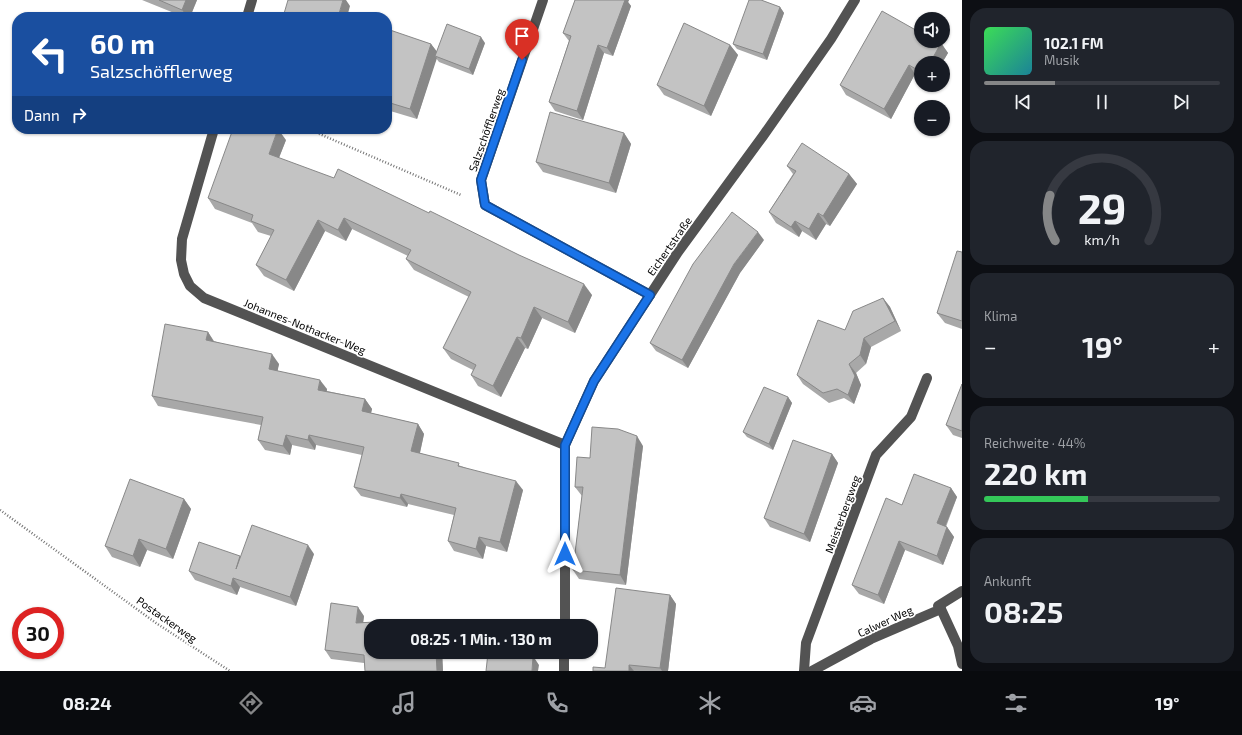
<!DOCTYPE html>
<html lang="de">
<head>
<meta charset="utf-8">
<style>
	body { margin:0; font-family:"Exo 2",sans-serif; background:#20242c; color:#f1f3f6; height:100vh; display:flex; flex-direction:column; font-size:15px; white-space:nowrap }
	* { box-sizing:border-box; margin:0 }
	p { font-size:13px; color:#9ea1a6 }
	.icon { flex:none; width:22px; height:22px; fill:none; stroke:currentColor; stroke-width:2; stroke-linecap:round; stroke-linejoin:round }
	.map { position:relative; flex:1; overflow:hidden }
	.panel { display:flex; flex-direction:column; gap:8px; padding:8px; background:#0d0f14; width:280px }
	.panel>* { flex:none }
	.top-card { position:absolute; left:12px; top:12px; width:380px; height:122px; border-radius:16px; box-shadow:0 1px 3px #0004; background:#1a4fa0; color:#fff; overflow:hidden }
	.tools { position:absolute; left:914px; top:12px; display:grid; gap:8px }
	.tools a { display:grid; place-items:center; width:36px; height:36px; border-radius:50%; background:#171b24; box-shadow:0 1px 3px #0004; font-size:20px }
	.speed { position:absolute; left:12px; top:607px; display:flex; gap:8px; font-size:20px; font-weight:700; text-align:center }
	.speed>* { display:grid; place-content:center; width:52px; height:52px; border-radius:50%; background:#171b24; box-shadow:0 1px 3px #0004; line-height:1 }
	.speed .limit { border:6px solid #d22; background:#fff; color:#111 }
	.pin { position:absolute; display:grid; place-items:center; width:34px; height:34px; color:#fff; margin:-41px -17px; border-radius:50% 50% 50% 0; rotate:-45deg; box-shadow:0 0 4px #0007 }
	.pin .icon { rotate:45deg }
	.me { position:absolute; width:44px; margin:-22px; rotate:0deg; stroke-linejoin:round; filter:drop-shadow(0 0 3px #0008) }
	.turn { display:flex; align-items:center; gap:14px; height:84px; padding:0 12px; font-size:18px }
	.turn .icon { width:52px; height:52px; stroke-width:2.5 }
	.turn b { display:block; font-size:28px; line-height:34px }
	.then { display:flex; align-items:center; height:38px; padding:0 12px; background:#0003; gap:8px; font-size:15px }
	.big { font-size:30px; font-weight:700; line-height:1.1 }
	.panel .tile { flex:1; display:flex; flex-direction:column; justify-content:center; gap:6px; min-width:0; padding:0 14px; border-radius:16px; background:#20242c }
	.panel .dial { align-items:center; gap:0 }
	.dial svg { height:104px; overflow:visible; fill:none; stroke:#363941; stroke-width:7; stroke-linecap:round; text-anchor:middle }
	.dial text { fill:#f1f3f6; stroke:none }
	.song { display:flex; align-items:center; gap:12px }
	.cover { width:48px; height:48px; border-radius:6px; background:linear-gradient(135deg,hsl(130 70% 55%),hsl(190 70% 35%)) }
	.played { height:4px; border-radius:2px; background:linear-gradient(90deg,#858687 30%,#363941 30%) }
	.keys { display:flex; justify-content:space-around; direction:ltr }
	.heat { display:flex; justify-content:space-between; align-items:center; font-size:22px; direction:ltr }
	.charge { height:6px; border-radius:3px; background:linear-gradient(90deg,#34c759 44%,#363941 0) }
	.trip { position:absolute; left:364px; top:619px; width:234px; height:40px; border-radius:16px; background:#171b24; box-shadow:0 1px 3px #0004; font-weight:700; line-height:40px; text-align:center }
	.dock { display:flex; height:64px; justify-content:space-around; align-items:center; background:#090b0e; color:#9ea1a6 }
	.dock .icon { width:28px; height:28px }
	.dock .current { color:#858687 }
	.dock b { font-size:18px; color:#f1f3f6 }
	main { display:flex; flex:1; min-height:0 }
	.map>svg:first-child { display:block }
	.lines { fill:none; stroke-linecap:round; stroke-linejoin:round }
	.path { stroke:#757575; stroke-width:2.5; stroke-dasharray:1 2; stroke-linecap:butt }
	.minor { stroke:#535353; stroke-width:10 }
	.wall { fill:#a8a8a8 }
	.shaded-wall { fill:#888 }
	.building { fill:#c3c3c3; stroke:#888 }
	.route-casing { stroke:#114b97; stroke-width:10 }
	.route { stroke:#1a73e8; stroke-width:7 }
	.labels { text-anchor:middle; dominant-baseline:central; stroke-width:3.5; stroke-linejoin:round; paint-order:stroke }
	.street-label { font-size:11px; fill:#000; stroke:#fff }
</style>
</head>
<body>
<main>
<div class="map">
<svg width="962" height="671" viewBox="0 0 962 671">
	<rect width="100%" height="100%" fill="#fff"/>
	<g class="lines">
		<g class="path">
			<polyline points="308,129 461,195"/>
			<polyline points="0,510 156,623 230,671"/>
		</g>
		<g class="minor">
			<polyline points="543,0 481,180 485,205 650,295"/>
			<polyline points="247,17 252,0"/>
			<polyline points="214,129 182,239 181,260 184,274 190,286 204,298 565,445"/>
			<polyline points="941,609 958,646 962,664"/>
			<polyline points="565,626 565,445 594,381 678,252 763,136 831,39 855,0"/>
			<polyline points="564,671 564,652"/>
			<polyline points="804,671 806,643 876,455 911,417 927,378"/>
			<polyline points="812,671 871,639 941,609 938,606 962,591"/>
		</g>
	</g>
	<g class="wall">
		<polygon points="142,0 197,0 190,17 184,17"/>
		<polygon points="575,0 629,0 628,2 631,6 613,56 604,53 583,120 555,111 549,102 569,41 563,33"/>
		<polygon points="780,7 784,13 767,60 737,49 733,44"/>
		<polygon points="387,31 431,44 437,52 485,43 473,75 439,62 436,58 417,119 387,110"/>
		<polygon points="941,43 948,53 942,63 921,63 921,78 915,74 891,119 846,95 840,85"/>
		<polygon points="730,45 738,55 711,116 664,95 657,85"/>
		<polygon points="624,133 631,144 616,193 543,172 536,162"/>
		<polygon points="286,140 279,158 592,295 575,333 542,318 528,349 525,348 501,397 478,386 471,375 473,370 451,359 443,348 469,297 414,270 406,259 408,256 352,229 346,241 325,231 294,291 264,276 256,265 271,236 258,232 252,223 215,209 208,198"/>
		<polygon points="787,166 849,174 857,184 830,226 826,224 816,240 802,231 799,237 776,223 769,212 793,174"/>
		<polygon points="764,240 740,273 688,368 656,351 650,343"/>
		<polygon points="962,252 962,329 945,323 937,313"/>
		<polygon points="883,298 890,307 901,331 871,347 866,364 856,373 861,385 854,404 844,398 829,403 803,384 797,375 845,330"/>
		<polygon points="208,332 214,341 279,364 277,371 327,389 327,391 365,399 372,409 371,413 418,424 424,434 420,453 461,466 523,490 507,552 486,546 483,559 454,551 448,541 454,515 408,504 407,507 361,496 354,487 362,455 316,445 315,450 292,445 290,455 265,450 258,440 261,425 158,406 152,396"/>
		<polygon points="962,384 962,438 953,435 946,425"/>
		<polygon points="788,397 792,403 773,450 747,437 743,432"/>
		<polygon points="643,446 626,585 579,579 573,570 582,496 575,487 590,458"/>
		<polygon points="832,454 838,463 810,542 770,527 764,518"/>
		<polygon points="951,488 957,497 946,527 947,527 954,537 943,565 905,550 884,604 859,594 852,585 902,505"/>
		<polygon points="184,499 191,509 173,559 147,550 140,567 112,557 105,546"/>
		<polygon points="314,554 296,606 240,587 237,595 195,580 189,571 240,556"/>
		<polygon points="670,595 676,604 668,671 593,671 605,668"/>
		<polygon points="364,616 363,622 371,626 442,652 443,671 365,671 364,663 331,659 325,650"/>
	</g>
	<g class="shaded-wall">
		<polygon points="186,0 197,0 190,17 188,17 182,10"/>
		<polygon points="343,0 346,0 350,6 347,17 338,17"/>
		<polygon points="624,0 629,0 628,2 631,6 613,56 607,48"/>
		<polygon points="780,7 784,13 767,60 763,54"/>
		<polygon points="481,37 485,43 473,75 469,69"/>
		<polygon points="941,43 948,53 942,63 930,63"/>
		<polygon points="431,44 438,53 435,56 437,58 417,119 410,109"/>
		<polygon points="598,45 604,53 583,120 577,111"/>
		<polygon points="730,45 738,55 711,116 704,106"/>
		<polygon points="909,65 915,74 891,119 884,109"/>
		<polygon points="278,129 286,140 276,165 269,154"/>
		<polygon points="624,133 631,144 616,193 609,183"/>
		<polygon points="849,174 857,184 830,226 823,216"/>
		<polygon points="818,213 826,224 816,240 809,229"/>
		<polygon points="344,218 352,229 346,241 338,230"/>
		<polygon points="318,220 325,231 294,291 286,280"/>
		<polygon points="795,221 802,231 799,237 791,227"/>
		<polygon points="758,232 764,240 740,273 688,368 682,360 734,264"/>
		<polygon points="584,284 592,295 575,333 568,322"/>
		<polygon points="883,298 890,307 901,331 895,321"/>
		<polygon points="534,307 542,318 528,349 521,338"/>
		<polygon points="208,332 214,342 206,340"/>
		<polygon points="517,337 525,348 501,397 493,386"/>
		<polygon points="864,338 871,347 866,364 860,355"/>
		<polygon points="272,354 279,364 276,379 269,369"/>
		<polygon points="849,364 856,373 861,385 854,404 848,395"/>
		<polygon points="320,380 327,389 325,399 318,390"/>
		<polygon points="788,397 792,403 773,450 769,444"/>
		<polygon points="365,399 372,409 369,421 362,411"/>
		<polygon points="418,424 424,434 418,461 411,451"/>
		<polygon points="286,435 292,445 290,455 283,446"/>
		<polygon points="309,435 316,445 315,450 308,440"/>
		<polygon points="637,436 643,446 626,585 620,575"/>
		<polygon points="832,454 838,463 810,542 804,534"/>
		<polygon points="516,481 523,490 507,552 500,542"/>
		<polygon points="951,488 957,497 943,532 937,523"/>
		<polygon points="401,494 408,504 407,507 400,498"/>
		<polygon points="184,499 191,509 173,559 166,549"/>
		<polygon points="947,527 954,537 943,565 937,556"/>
		<polygon points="479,537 486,546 483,559 476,549"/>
		<polygon points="139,539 147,550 140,567 133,556"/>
		<polygon points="899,541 905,550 884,604 878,595"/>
		<polygon points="308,545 314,554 296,606 290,597"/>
		<polygon points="233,578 240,587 237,595 231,586"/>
		<polygon points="670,595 676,604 668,671 662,671 660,668"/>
		<polygon points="358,607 364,616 362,632 356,623"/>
		<polygon points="395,621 399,626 396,626"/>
		<polygon points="436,652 442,652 443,671 437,671"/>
		<polygon points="533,656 539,665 538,671 532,671"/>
		<polygon points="629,665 634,671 629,671"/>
	</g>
	<g class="building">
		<polygon points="159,0 186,0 182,10"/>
		<polygon points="288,0 343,0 338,17 283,17"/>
		<polygon points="575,0 625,0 607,48 598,45 577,111 549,102 571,36 563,33"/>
		<polygon points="749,0 761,0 780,7 763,54 733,44"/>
		<polygon points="882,11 921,33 921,41 936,41 941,43 930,63 921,63 921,72 909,65 884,109 840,85"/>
		<polygon points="684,23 730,45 704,106 657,85"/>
		<polygon points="447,24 481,37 469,69 435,56"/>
		<polygon points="387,29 431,44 410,109 387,102"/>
		<polygon points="550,112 624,133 609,183 536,162"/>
		<polygon points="233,129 278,129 269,154 334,178 338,169 429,213 430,211 519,255 584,284 568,322 534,307 521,338 517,337 493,386 471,375 476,365 443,348 471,292 406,259 411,250 344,218 338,230 318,220 286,280 256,265 274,230 251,221 253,215 208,198"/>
		<polygon points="802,143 849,174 823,216 818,213 809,229 795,221 791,227 769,212 796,171 787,166"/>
		<polygon points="732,212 758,232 734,264 682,360 650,343 693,264"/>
		<polygon points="957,251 962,252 962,321 937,313"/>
		<polygon points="883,298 895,321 864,338 860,355 849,364 855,376 848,395 837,389 823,393 797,375 818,320 845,330 853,311"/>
		<polygon points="165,324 208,332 206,340 272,354 269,369 320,380 318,390 365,399 362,411 418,424 411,451 459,463 458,466 516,481 500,542 479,537 476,549 448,541 456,508 401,494 400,498 354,487 364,447 309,435 308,440 286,435 283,446 258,440 263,417 152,396"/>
		<polygon points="962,384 962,431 946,425"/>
		<polygon points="764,387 788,397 769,444 743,432"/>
		<polygon points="592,427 618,429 637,436 620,575 573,570 583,487 575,487 577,457 590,458"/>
		<polygon points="793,440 832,454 804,534 764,518"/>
		<polygon points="914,474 951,488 937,523 947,527 937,556 899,541 878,595 852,585 886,498 902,505"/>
		<polygon points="130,479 184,499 166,549 139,539 133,556 105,546"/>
		<polygon points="252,525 308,545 290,597 233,578 231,586 189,571 199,542 240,556 236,569"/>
		<polygon points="616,588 670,595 660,668 629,665 629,671 593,671 593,667 605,668"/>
		<polygon points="331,603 358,607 356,623 395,621 396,626 371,626 371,652 436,652 437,671 365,671 364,655 325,650"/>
		<polygon points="488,653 533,656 532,671 486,671"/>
	</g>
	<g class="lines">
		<defs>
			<polyline id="route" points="522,60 481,180 485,205 650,295 594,381 565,445 565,554"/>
		</defs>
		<use href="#route" class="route-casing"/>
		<use href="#route" class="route"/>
	</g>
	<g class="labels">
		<g class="street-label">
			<text transform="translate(486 130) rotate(-71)">Salzschöfflerweg</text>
			<text transform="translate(669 246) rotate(-55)">Eichertstraße</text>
			<text transform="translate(305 326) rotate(22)">Johannes-Nothacker-Weg</text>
			<text transform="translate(842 514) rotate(-70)">Meisterbergweg</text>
			<text transform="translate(167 619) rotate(35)">Postackerweg</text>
			<text transform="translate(885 621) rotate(-25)">Calwer Weg</text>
		</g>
	</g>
</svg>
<div class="tools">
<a><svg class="icon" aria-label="sound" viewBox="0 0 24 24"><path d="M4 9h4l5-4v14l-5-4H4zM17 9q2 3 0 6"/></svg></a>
<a>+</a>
<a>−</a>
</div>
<div class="speed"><div class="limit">30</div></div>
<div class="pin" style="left:522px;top:60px;background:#d93025"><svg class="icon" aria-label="arrive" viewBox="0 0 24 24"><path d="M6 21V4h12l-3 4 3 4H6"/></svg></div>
<svg class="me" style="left:565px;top:554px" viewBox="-20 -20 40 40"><path d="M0-17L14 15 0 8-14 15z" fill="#1a73e8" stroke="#fff" stroke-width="4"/></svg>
<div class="trip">08:25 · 1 Min. · 130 m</div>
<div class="top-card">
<div class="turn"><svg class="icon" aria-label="left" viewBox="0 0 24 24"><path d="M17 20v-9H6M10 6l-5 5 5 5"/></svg><div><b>60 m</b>Salzschöfflerweg</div></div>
<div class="then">Dann<svg class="icon" aria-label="right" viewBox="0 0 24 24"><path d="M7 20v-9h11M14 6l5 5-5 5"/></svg></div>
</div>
</div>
<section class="panel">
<div class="tile">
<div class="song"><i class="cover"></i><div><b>102.1 FM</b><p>Musik</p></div></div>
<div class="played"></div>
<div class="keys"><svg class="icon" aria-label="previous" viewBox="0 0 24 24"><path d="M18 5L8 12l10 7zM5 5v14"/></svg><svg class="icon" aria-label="pause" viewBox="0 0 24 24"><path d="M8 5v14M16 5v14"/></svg><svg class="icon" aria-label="next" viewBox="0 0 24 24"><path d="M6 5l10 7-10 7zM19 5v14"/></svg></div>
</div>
<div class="tile dial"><svg viewBox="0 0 100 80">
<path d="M14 69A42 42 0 1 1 86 69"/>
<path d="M14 69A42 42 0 0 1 10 34" stroke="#858687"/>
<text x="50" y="56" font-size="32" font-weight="700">29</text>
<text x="50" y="72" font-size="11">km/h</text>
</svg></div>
<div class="tile"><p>Klima</p>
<div class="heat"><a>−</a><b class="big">19°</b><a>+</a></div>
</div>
<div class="tile"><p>Reichweite · 44%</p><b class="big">220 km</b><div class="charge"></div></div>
<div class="tile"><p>Ankunft</p><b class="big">08:25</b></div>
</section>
</main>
<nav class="dock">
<b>08:24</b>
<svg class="icon current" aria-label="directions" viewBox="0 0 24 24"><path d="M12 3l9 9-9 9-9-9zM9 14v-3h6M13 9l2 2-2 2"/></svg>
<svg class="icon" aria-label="music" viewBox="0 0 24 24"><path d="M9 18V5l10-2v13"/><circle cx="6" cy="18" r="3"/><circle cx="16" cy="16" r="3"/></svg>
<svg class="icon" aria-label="phone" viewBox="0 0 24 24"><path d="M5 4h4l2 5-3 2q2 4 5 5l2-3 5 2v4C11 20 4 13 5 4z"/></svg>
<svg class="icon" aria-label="climate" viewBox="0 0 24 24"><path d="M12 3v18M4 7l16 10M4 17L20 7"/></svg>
<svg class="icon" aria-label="car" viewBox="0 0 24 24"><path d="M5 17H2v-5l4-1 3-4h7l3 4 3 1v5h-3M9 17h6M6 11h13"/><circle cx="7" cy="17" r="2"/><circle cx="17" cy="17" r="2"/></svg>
<svg class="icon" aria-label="filters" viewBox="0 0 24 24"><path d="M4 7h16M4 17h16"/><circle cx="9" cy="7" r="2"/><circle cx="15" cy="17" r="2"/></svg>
<b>19°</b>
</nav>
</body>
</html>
